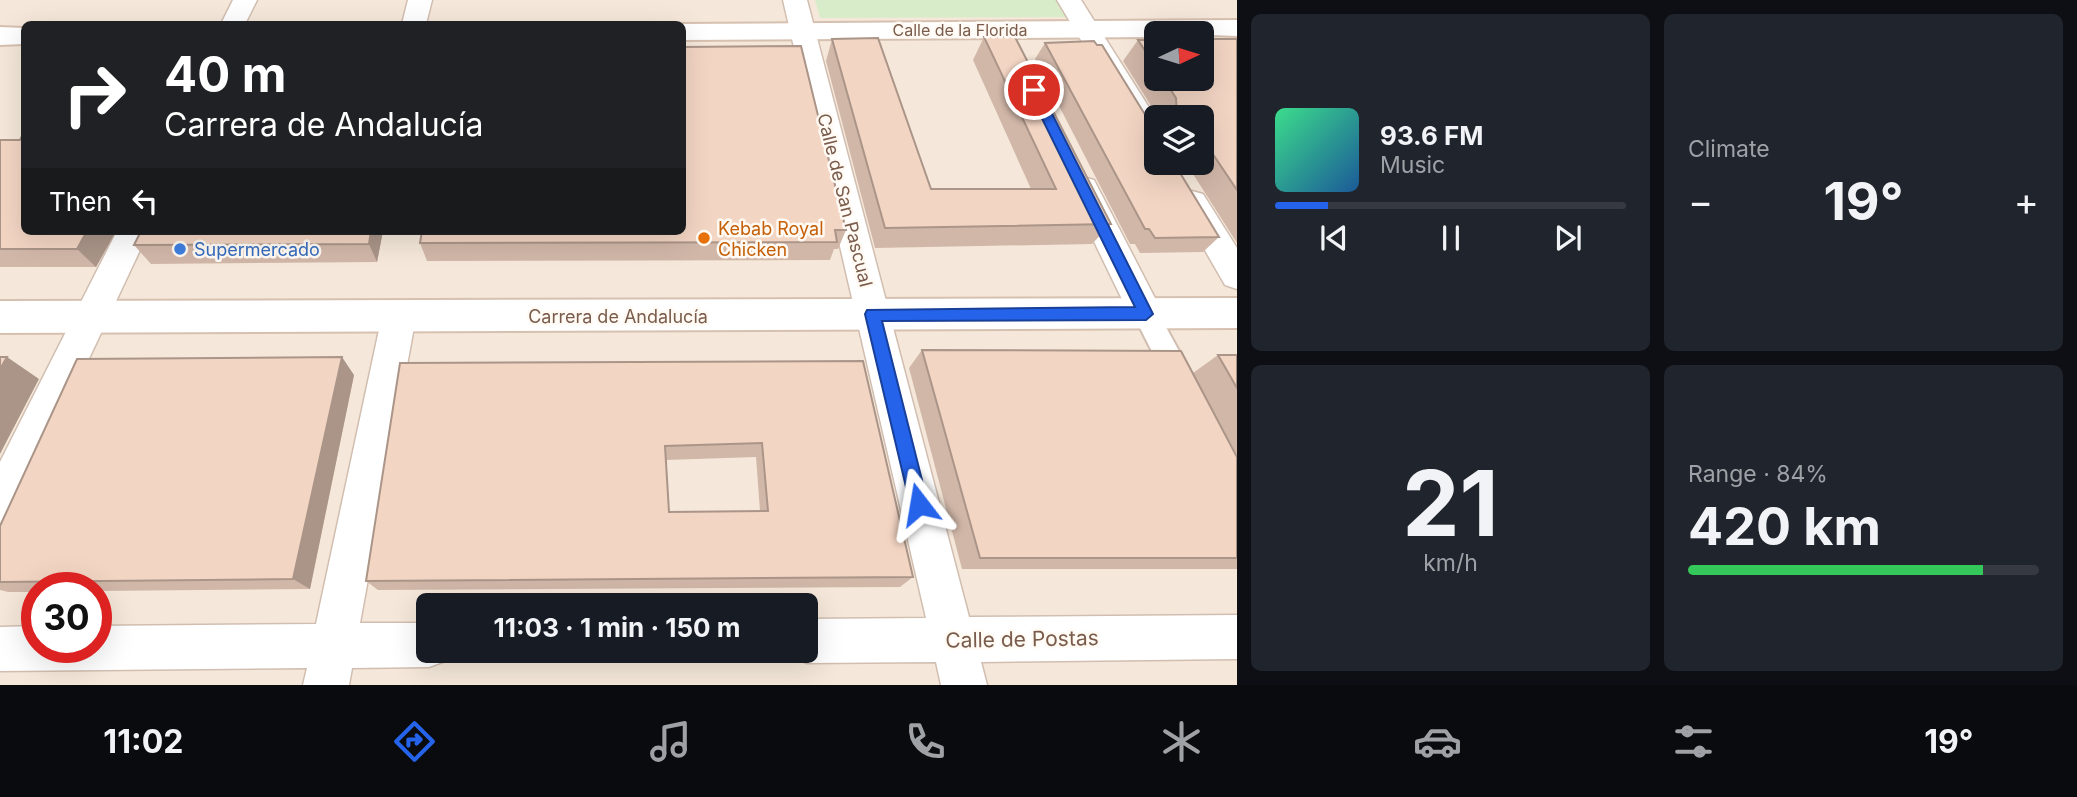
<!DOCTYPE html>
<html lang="en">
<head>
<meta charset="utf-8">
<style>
	body { margin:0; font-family:Inter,sans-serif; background:#20242c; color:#f1f3f6; height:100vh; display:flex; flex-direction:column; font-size:26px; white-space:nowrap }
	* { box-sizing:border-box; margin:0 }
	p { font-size:23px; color:#9ea1a6 }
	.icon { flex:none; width:38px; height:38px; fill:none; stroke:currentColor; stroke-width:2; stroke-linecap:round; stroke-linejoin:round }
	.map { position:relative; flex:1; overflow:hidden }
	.panel { display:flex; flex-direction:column; gap:14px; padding:14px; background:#0d0f14; width:840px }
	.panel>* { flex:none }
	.top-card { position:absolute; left:21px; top:21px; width:665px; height:214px; border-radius:10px; box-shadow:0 7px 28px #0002; background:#202124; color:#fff; overflow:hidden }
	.needle { width:46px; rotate:86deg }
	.fabs { position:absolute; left:1144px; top:21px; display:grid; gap:14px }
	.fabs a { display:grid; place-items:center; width:70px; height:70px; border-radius:10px; background:#171b24; box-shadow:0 7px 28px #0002; font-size:35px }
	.speed { position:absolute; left:21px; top:572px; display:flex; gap:14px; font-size:35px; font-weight:700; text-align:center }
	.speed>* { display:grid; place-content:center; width:91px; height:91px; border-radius:50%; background:#171b24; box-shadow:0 7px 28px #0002; line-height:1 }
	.speed .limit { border:10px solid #d22; background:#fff; color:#111 }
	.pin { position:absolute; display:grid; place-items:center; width:60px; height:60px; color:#fff; margin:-30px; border:4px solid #fff; border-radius:50%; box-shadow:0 2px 7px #0007 }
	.me { position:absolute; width:77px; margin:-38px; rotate:346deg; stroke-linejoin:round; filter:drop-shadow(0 0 5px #0008) }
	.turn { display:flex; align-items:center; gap:24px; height:147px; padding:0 28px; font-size:32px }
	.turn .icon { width:91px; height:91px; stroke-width:2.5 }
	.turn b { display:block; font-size:49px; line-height:60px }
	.then { display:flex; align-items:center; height:66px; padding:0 28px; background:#0003; gap:14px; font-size:26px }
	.big { font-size:52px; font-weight:700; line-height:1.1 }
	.panel .card { flex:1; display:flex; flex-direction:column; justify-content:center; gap:10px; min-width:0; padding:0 24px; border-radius:10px; background:#20242c }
	.panel .dial { align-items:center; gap:0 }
	.dial b { font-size:91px; line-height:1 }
	.song { display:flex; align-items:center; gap:21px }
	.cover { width:84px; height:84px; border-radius:10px; background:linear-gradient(135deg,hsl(150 70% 55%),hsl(210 70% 35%)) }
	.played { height:7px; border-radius:4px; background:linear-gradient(90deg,#2563eb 15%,#363941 15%) }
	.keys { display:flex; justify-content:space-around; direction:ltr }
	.heat { display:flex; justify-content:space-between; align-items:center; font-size:38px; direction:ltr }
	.charge { height:10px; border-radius:5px; background:linear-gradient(90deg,#34c759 84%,#363941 0) }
	.panel .tiles { flex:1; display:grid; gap:14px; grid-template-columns:repeat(2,1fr) }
	.trip { position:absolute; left:416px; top:593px; width:402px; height:70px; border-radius:10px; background:#171b24; box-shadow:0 7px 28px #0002; font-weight:700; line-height:70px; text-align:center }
	.dock { display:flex; height:112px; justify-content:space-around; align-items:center; background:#090b0e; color:#9ea1a6 }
	.dock .icon { width:49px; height:49px }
	.dock .active { color:#2563eb }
	.dock b { font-size:32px; color:#f1f3f6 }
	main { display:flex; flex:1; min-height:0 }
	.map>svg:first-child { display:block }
	.residential { fill:#f5e8da; fill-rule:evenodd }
	.green { fill:#d8ecc9 }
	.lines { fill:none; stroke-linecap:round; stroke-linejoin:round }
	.pedestrian-casing { stroke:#d1beb0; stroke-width:4 }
	.minor-casing { stroke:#d1beb0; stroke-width:3 }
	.secondary-casing { stroke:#d6c0b0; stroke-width:4 }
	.pedestrian { fill:#fff; fill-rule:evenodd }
	.minor { fill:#fff; fill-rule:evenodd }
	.secondary { fill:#fff; fill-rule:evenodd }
	.wall { fill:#d1b7a8; fill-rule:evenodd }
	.shaded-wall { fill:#aa9588 }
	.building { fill:#f3d5c3; stroke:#aa9588; stroke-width:2; fill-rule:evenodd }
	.route { fill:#2563eb; stroke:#184099; stroke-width:2 }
	.food-dot { fill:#e8710a; stroke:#fffaf3; stroke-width:2.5 }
	.shop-dot { fill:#3f7fe0; stroke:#fffaf3; stroke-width:2.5 }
	.labels { text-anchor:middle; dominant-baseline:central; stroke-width:5; stroke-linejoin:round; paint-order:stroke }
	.far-street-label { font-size:16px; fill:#7a5c4d; stroke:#fffaf3 }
	.street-label { font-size:18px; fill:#7a5c4d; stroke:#fffaf3 }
	.food-label { font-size:18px; fill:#c56008; stroke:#fffaf3; text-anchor:start }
	.shop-label { font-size:18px; fill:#366cbe; stroke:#fffaf3; text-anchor:start }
	.near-street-label { font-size:21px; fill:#7a5c4d; stroke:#fffaf3 }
</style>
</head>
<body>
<main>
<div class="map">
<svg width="1237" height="685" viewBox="0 0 1237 685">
	<rect width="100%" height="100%" fill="#fdf6ec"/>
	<path class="residential" d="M 0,0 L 1237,0 L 1237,685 L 0,685 ZM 24,24 L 682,24 L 682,231 L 24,231 ZM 1157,33 L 1202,33 L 1202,79 L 1157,79 ZM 1157,117 L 1202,117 L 1202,163 L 1157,163 ZM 37,588 L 96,588 L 96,648 L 37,648 ZM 429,606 L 807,606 L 807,651 L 429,651 Z"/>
	<polygon class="green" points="815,0 1057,0 1067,17 820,18"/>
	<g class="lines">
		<defs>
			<polygon id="pedestrian" points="1146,303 1155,307 1192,375 1196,383 1192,391 1182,395 1172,391 1133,314 1137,307"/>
			<g id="minor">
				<polygon points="233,0 257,0 245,24 221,24"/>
				<polygon points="408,0 432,0 426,24 402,24"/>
				<polygon points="783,0 807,0 969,617 1237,615 1237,659 981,662 987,685 941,685 936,662 807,663 791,657 789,651 807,651 807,619 926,618"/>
				<polygon points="1057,0 1081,0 1157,120 1157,154 1147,151"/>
				<polygon points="1083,177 1094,180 1158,304 1163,314 1158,324 1146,328 1134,324 1068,188 1072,180"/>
				<polygon points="1192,191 1203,194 1237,248 1237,289 1225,285 1177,202 1181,194"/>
				<polygon points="117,231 149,231 14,518 0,523 0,462"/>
				<polygon points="399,302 411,306 416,316 360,623 429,623 429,651 449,651 445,661 429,667 352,668 349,685 303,685 307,668 0,671 0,627 37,626 37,648 96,648 96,626 316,624 382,316 387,306"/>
			</g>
			<g id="secondary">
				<polygon points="1237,20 1237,36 1157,33 1157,37 682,40 682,24 678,24"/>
				<polygon points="0,27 24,28 24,44 0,45"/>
				<polygon points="1237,298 1237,328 0,333 0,301"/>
			</g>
		</defs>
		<use href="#pedestrian" class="pedestrian-casing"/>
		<use href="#minor" class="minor-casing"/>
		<use href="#secondary" class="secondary-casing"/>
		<use href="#pedestrian" class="pedestrian"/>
		<use href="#minor" class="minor"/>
		<use href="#secondary" class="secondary"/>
	</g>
	<g class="wall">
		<polygon points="984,37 1111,224 1092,244 875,248 826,61 832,39 931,189 1031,189 973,60"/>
		<polygon points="1237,39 1237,243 1186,163 1202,163 1202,117 1158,117 1123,61 1138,40 1157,40 1157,79 1202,79"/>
		<polygon points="1045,43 1097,45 1157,163 1219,237 1203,252 1140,253 1135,244 1130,244 1035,59"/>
		<polygon points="0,140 24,231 116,231 96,267 0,267"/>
		<polygon points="846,230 838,249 834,249 830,260 427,261 420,243"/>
		<polygon points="141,231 383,231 377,262 151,264 134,245"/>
		<polygon points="922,350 1237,457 1237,569 962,569 909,368"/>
		<polygon points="1218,355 1237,355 1237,455 1193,373"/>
		<path d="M 863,361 L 913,577 L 900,587 L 378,590 L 366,581 L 400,363 ZM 756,457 L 760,511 L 669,512 L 666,460 Z"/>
		<polygon points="354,375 310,589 96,591 96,588 37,588 37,592 8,592 0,590 0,526"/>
	</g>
	<g class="shaded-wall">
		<polygon points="87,231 116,231 96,267 77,249"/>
		<polygon points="371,231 383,231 377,262 369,244"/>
		<polygon points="7,357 39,379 0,454 0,369"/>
		<polygon points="342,357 354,375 310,589 293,579"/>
	</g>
	<g class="building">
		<polygon points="984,37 1015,37 1111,224 885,228 832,39 878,38 931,189 1056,189"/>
		<polygon points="1202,39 1237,39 1237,190 1204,141 1202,141 1202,117 1177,117 1176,98 1164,79 1202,79"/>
		<polygon points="1138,40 1157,40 1157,69"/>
		<polygon points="1094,41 1097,45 1102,45 1157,134 1157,163 1174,163 1219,237 1155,238 1149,229 1145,229 1045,43"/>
		<polygon points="801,46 846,230 835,230 837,242 420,243 422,231 682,231 682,47"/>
		<polygon points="24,132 24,231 87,231 77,249 0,249 0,140 20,140"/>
		<polygon points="141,231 371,231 369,244 134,245"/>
		<polygon points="922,350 1181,351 1237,457 1237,558 980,558"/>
		<polygon points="1218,355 1237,355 1237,388"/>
		<polygon points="0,357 7,357 0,369"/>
		<polygon points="342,357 293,579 0,582 0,526 77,359"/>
		<path d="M 863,361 L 913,577 L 366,581 L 400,363 ZM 762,443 L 768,511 L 669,512 L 665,446 Z"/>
	</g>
	<polygon class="route" points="1034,86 1040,90 1153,314 1146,320 882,321 928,504 926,510 919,513 913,510 910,504 865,314 867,310 1135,307 1028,90"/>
	<circle class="food-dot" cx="704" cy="238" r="7"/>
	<circle class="shop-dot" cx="180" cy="249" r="7"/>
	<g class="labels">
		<g class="far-street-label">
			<text x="960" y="30">Calle de la Florida</text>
		</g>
		<g class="street-label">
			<text transform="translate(845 200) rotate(76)">Calle de San Pascual</text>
			<text x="618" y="316">Carrera de Andalucía</text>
		</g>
		<g class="food-label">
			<text x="718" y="228">Kebab Royal<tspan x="718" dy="21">Chicken</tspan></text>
		</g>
		<g class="shop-label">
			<text x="194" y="249">Supermercado</text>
		</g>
		<g class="near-street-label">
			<text transform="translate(1022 639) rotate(-1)">Calle de Postas</text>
		</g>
	</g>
</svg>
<div class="fabs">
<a><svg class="needle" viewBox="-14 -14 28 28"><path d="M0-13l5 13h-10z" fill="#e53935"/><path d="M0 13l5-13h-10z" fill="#9ea1a6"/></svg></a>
<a><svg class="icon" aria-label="layers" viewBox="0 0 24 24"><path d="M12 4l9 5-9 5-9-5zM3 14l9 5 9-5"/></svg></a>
</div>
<div class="speed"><div class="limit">30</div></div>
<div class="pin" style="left:1034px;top:90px;background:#d93025"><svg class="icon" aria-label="arrive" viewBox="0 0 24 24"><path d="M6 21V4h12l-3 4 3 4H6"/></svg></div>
<svg class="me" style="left:919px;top:504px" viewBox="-20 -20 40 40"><path d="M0-17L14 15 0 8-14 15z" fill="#2563eb" stroke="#fff" stroke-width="4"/></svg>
<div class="trip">11:03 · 1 min · 150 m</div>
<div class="top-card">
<div class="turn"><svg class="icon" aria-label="right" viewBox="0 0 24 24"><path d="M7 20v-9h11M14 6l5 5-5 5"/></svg><div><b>40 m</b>Carrera de Andalucía</div></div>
<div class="then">Then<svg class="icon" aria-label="left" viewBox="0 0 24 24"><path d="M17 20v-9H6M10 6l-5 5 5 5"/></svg></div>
</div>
</div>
<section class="panel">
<div class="tiles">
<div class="card">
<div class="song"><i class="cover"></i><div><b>93.6 FM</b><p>Music</p></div></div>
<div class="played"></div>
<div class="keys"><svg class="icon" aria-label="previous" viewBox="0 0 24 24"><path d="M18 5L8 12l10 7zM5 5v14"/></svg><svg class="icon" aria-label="pause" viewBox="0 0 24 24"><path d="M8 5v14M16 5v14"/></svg><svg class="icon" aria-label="next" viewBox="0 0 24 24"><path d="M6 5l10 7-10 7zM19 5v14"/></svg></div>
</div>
<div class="card"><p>Climate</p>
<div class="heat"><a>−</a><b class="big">19°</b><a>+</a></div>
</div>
<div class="card dial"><b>21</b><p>km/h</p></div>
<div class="card"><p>Range · 84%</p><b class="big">420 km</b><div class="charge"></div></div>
</div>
</section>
</main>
<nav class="dock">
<b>11:02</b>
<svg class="icon active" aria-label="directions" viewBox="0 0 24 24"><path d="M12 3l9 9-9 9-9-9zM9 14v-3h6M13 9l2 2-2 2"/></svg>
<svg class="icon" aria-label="music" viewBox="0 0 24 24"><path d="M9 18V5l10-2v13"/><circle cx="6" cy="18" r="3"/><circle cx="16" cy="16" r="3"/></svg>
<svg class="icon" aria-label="phone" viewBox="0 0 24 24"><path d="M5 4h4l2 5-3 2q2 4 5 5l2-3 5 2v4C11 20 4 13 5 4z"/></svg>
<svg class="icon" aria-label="climate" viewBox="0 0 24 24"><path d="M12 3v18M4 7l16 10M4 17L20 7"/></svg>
<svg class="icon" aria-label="car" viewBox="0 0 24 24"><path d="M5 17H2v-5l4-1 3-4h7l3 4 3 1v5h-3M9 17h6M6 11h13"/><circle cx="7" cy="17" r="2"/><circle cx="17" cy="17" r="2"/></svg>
<svg class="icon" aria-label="filters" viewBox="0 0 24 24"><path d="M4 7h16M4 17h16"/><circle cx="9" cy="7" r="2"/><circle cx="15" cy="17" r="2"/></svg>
<b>19°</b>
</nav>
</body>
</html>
